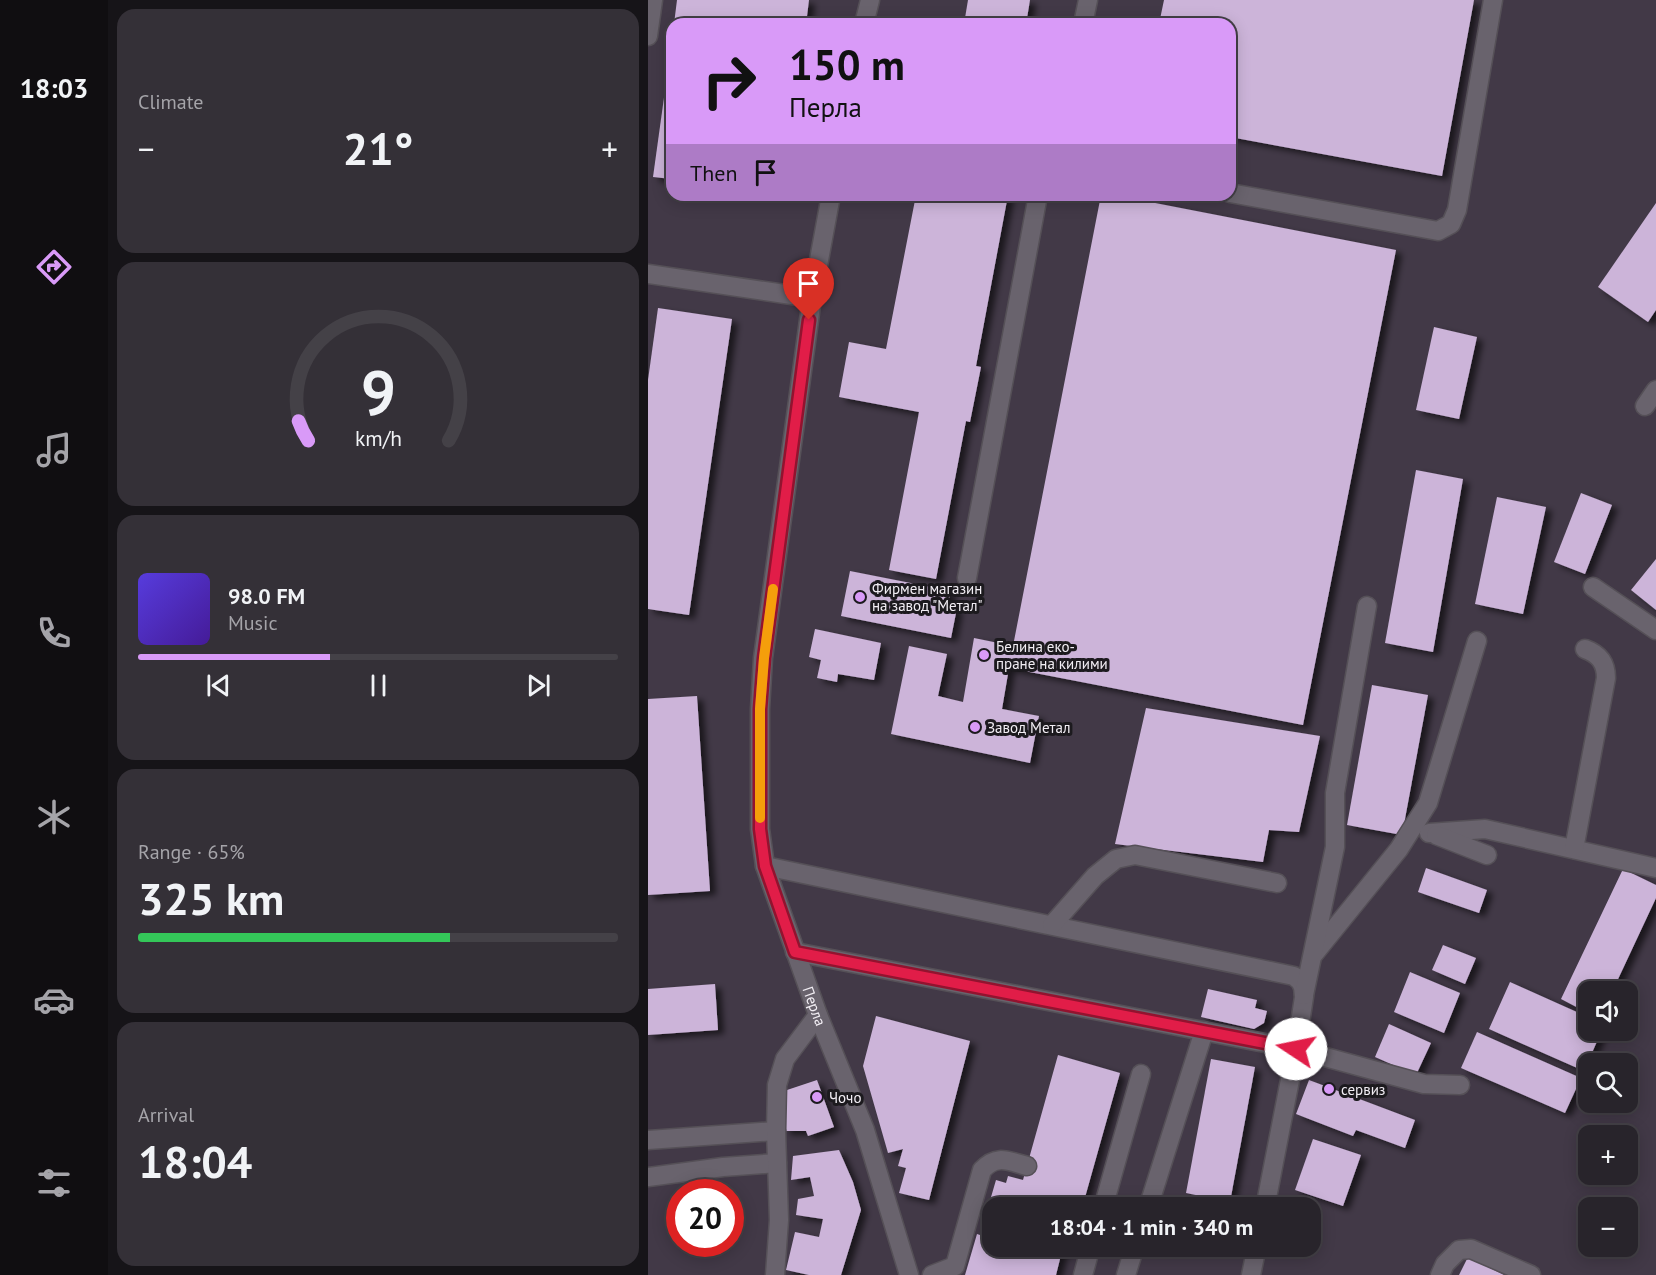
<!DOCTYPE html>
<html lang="en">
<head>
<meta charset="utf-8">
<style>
	body { margin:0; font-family:"PT Sans",sans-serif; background:#343037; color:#f1f3f6; height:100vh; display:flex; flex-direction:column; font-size:22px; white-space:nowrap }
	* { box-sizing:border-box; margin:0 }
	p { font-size:20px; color:#a5a4a9 }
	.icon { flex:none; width:33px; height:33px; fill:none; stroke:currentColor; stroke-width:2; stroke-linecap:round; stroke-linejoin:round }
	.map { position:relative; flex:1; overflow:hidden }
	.side { display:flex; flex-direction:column; gap:9px; padding:9px; background:#161418; width:540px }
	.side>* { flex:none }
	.guide { position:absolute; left:18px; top:18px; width:570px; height:183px; border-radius:18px; box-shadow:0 3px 15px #0003,0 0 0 2px #444147; background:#d99af8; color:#111; overflow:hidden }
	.tools { position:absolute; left:930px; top:981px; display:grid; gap:12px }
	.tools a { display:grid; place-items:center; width:60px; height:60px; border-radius:12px; background:#28242b; box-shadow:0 3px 15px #0003,0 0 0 2px #444147; font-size:30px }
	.speed { position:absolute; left:18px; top:1179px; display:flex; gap:12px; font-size:30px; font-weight:700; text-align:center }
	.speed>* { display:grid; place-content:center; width:78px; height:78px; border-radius:50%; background:#28242b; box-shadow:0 3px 15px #0003,0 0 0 2px #444147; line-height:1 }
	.speed .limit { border:9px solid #d22; background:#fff; color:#111 }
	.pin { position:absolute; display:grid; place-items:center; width:51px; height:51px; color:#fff; margin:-62px -26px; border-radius:50% 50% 50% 0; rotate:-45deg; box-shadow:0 0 6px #0007 }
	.pin .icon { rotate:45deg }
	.me { position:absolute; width:66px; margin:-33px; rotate:281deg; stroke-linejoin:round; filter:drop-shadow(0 0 4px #0008) }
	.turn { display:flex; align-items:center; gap:21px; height:126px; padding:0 24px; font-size:27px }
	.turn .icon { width:78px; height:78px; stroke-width:2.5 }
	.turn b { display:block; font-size:42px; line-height:51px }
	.then { display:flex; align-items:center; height:57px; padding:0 24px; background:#0003; gap:12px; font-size:22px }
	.big { font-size:45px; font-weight:700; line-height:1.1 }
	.side .card { flex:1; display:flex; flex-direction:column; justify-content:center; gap:9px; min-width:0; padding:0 21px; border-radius:18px; background:#343037 }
	.side .dial { align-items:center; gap:0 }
	.dial svg { height:156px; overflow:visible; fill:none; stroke:#444147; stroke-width:7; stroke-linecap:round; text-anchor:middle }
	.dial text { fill:#f1f3f6; stroke:none }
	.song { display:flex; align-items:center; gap:18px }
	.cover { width:72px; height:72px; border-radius:9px; background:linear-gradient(135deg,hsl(250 70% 55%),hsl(260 70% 35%)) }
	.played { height:6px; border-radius:3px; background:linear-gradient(90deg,#d99af8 40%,#444147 40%) }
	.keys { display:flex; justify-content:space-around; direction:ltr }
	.heat { display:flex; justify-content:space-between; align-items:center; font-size:33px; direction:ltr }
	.charge { height:9px; border-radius:4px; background:linear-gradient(90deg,#34c759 65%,#444147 0) }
	.trip { position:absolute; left:334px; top:1197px; width:339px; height:60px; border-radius:18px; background:#28242b; box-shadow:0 3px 15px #0003,0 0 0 2px #444147; font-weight:700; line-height:60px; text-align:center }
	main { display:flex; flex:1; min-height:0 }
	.menu { display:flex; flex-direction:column; width:108px; justify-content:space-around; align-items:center; background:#100e11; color:#a5a4a9 }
	.menu .icon { width:42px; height:42px }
	.menu .selected { color:#d99af8 }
	.menu b { font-size:27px; color:#f1f3f6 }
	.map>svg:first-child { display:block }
	.built { fill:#423947; fill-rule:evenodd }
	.building { fill:#ccb4d9; filter:url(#shadow) }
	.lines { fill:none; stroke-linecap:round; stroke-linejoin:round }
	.minor-casing { stroke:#555057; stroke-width:21 }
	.minor { stroke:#69636d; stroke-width:18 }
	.route-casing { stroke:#92132f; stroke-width:15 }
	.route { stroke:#e11d48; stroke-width:10 }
	.slow { stroke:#f59e0b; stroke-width:10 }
	.poi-dot { fill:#d99af8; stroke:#1c1a1e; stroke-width:2 }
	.labels { text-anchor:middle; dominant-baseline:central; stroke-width:6; stroke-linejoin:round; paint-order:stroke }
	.poi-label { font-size:15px; fill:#f2eef4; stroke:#1c1a1e; text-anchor:start }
	.street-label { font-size:15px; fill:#f2eef4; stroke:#1c1a1e }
</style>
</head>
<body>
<main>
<nav class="menu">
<b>18:03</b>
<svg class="icon selected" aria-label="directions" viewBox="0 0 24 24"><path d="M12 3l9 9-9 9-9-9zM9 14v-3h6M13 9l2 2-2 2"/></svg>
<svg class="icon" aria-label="music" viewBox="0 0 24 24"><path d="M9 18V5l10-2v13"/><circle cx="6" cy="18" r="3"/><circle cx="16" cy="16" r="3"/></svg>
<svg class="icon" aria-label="phone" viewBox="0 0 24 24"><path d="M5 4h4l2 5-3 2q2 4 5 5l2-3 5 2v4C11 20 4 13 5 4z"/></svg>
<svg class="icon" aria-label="climate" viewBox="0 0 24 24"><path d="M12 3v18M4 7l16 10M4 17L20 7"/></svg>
<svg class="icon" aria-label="car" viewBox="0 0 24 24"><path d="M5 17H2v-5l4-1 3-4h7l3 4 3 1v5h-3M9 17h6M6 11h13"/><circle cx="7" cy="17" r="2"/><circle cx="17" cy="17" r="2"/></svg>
<svg class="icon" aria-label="filters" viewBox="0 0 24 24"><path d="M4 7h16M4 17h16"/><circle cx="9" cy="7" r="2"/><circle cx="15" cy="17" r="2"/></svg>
</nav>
<section class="side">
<div class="card"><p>Climate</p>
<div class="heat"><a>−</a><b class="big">21°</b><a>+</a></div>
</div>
<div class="card dial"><svg viewBox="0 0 100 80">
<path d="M14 69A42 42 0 1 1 86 69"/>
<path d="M14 69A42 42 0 0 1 9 59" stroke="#d99af8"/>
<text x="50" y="56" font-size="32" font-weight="700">9</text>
<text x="50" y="72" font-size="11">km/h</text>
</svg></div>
<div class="card">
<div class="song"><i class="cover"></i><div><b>98.0 FM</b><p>Music</p></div></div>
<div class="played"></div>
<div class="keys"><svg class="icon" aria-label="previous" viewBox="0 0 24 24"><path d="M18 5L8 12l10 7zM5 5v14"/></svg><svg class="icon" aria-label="pause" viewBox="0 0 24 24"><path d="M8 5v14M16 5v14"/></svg><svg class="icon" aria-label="next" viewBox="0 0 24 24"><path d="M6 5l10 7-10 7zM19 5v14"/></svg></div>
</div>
<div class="card"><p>Range · 65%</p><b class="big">325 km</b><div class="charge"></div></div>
<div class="card"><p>Arrival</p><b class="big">18:04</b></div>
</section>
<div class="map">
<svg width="1008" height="1275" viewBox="0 0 1008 1275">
	<defs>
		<filter id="shadow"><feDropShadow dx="6" dy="4" stdDeviation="3" flood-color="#0009"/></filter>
	</defs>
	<rect width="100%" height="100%" fill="#363039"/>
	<path class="built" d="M 0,0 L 1008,0 L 1008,1275 L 0,1275 ZM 24,24 L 582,24 L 582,195 L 24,195 ZM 940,992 L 980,992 L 980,1030 L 940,1030 ZM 940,1064 L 980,1064 L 980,1102 L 940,1102 ZM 940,1136 L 980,1136 L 980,1174 L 940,1174 ZM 32,1192 L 82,1192 L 82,1244 L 32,1244 ZM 345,1208 L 663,1208 L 663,1246 L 345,1246 ZM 940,1208 L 980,1208 L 980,1246 L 940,1246 Z"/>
	<g class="building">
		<polygon points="29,0 161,0 158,24 26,24"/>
		<polygon points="320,0 382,0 378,24 316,24"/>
		<polygon points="516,0 826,0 794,176 582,137 582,24 511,24"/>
		<polygon points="23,47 24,47 24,179 5,177"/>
		<polygon points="268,195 360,195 328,366 333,367 322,422 318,421 288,579 241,570 271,412 191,397 201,342 238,349"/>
		<polygon points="453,195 466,195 748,250 655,725 361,668 354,709 391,716 382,763 243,734 261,646 299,654 290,696 315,702 326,638 365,646"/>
		<polygon points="1008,203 1008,310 1000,322 950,287"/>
		<polygon points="10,308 84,319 41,615 0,609 0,380"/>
		<polygon points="786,327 829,337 811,419 768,410"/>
		<polygon points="768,470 815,479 785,652 737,643"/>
		<polygon points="933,493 964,505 937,574 906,562"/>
		<polygon points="849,497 898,507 875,614 827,604"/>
		<polygon points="1008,559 1008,610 983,590"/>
		<polygon points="202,571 303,591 300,606 309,608 303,638 193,616"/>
		<polygon points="167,629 233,643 226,680 190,674 189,682 169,678 173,660 161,657"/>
		<polygon points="724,685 780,695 754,835 699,825"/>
		<polygon points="49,696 62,891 0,895 0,699"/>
		<polygon points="498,708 672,736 651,832 621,830 615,862 467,844"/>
		<polygon points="778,868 839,890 831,913 770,892"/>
		<polygon points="975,869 1008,885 1008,898 964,992 940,992 940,1013 913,999"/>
		<polygon points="795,945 828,958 817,984 784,970"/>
		<polygon points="762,972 812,993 796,1033 746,1012"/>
		<polygon points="862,982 940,1017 940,1030 954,1030 936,1071 841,1029"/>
		<polygon points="67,984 70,1030 0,1035 0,989"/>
		<polygon points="560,989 609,1000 607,1008 619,1011 616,1023 606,1029 553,1017"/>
		<polygon points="228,1016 322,1041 281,1200 251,1193 258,1168 250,1166 255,1149 240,1153 215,1066"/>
		<polygon points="741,1024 783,1043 768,1075 727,1057"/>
		<polygon points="829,1032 933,1078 917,1113 813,1068"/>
		<polygon points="410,1055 472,1073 434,1208 345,1208 345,1246 423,1246 421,1253 414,1251 408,1275 317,1275 329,1234 332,1235 348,1180 358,1183 360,1176 375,1180"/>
		<polygon points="563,1059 607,1067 582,1202 538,1193"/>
		<polygon points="169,1080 186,1127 160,1136 158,1131 136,1131 136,1091"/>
		<polygon points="661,1080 767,1120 757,1148 708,1130 705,1136 648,1114"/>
		<polygon points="665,1139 713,1155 695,1206 647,1190"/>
		<polygon points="191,1150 205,1182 213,1210 193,1275 161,1275 138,1270 147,1232 171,1237 175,1219 148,1215 150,1199 166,1196 162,1177 143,1180 145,1156"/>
		<polygon points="820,1257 856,1275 811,1275"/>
	</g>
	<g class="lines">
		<defs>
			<g id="minor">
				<polyline points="216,24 222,0"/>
				<polyline points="435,24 440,0"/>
				<polyline points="0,36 5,0"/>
				<polyline points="582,193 790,231 803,224 809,210 845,0"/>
				<path id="s1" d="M 183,195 L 164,298 L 115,658 L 112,709 L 112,829 L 117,866 L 170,1015 L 217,1130 L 261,1275"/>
				<polyline points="0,274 164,298"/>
				<polyline points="997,406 1008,390"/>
				<polyline points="319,578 390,195"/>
				<polyline points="945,587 1008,630"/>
				<polyline points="781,833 837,829 1008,868"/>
				<polyline points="788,835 839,855"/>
				<path d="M 926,849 L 958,678 C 958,663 951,654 937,649"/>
				<polyline points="117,866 646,976 652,981 655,987 656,997 648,1049 617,1208"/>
				<polyline points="404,925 447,876 468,859 487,855 629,883"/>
				<polyline points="147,952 648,1049 776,1084 812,1085"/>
				<polyline points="666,954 751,849 780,803 829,641"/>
				<polyline points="656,995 687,847 687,793 719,606"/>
				<polyline points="0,1140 128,1131"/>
				<polyline points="0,1177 75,1167 129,1163"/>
				<polyline points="455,1208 493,1074"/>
				<polyline points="500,1208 556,1031"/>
				<polyline points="127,1275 131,1220 128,1131 129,1085 137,1059 170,1015"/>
				<path d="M 284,1275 L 307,1266 L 334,1170 C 349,1154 360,1161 379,1166"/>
				<polyline points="435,1275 443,1246"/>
				<polyline points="478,1275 487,1246"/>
				<polyline points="603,1275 609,1246"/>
				<polyline points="792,1275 797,1264 811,1250 823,1249 883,1275"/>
			</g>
		</defs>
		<use href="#minor" class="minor-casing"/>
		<use href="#minor" class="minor"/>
	</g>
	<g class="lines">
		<defs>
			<polyline id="route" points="161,320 116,658 112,709 112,829 117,866 147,952 648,1049"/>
		</defs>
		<use href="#route" class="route-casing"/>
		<use href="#route" class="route"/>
		<polyline class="slow" points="112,818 112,709 116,658 125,589"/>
	</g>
	<g class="poi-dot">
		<circle cx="212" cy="597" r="6"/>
		<circle cx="336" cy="655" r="6"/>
		<circle cx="327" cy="727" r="6"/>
		<circle cx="681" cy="1089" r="6"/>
		<circle cx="169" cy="1097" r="6"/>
	</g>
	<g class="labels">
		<g class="poi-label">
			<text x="224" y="588">Фирмен магазин<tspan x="224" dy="17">на завод "Метал"</tspan></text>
			<text x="348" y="646">Белина еко-<tspan x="348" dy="17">пране на килими</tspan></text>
			<text x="339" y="727">Завод Метал</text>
			<text x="693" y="1089">сервиз</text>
			<text x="181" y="1097">Чочо</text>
		</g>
		<g class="street-label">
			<text stroke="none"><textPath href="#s1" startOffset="825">Перла</textPath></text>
		</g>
	</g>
</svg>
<div class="tools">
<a><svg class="icon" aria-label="sound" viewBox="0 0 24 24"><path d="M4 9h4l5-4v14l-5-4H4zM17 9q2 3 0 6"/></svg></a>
<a><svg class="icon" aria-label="search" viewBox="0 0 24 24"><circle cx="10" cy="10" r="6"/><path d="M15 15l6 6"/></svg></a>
<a>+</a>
<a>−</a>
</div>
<div class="speed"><div class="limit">20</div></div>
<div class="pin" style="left:161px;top:320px;background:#d93025"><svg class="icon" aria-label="arrive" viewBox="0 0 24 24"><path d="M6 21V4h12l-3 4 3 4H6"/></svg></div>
<svg class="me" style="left:648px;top:1049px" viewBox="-20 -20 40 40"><circle r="19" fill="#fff"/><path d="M0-13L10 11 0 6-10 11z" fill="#e11d48"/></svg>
<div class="trip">18:04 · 1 min · 340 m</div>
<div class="guide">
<div class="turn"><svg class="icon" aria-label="right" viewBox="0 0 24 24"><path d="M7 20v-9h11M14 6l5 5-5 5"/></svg><div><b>150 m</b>Перла</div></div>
<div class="then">Then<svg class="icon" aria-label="arrive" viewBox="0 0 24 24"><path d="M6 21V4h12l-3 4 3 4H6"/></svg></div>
</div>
</div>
</main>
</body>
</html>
